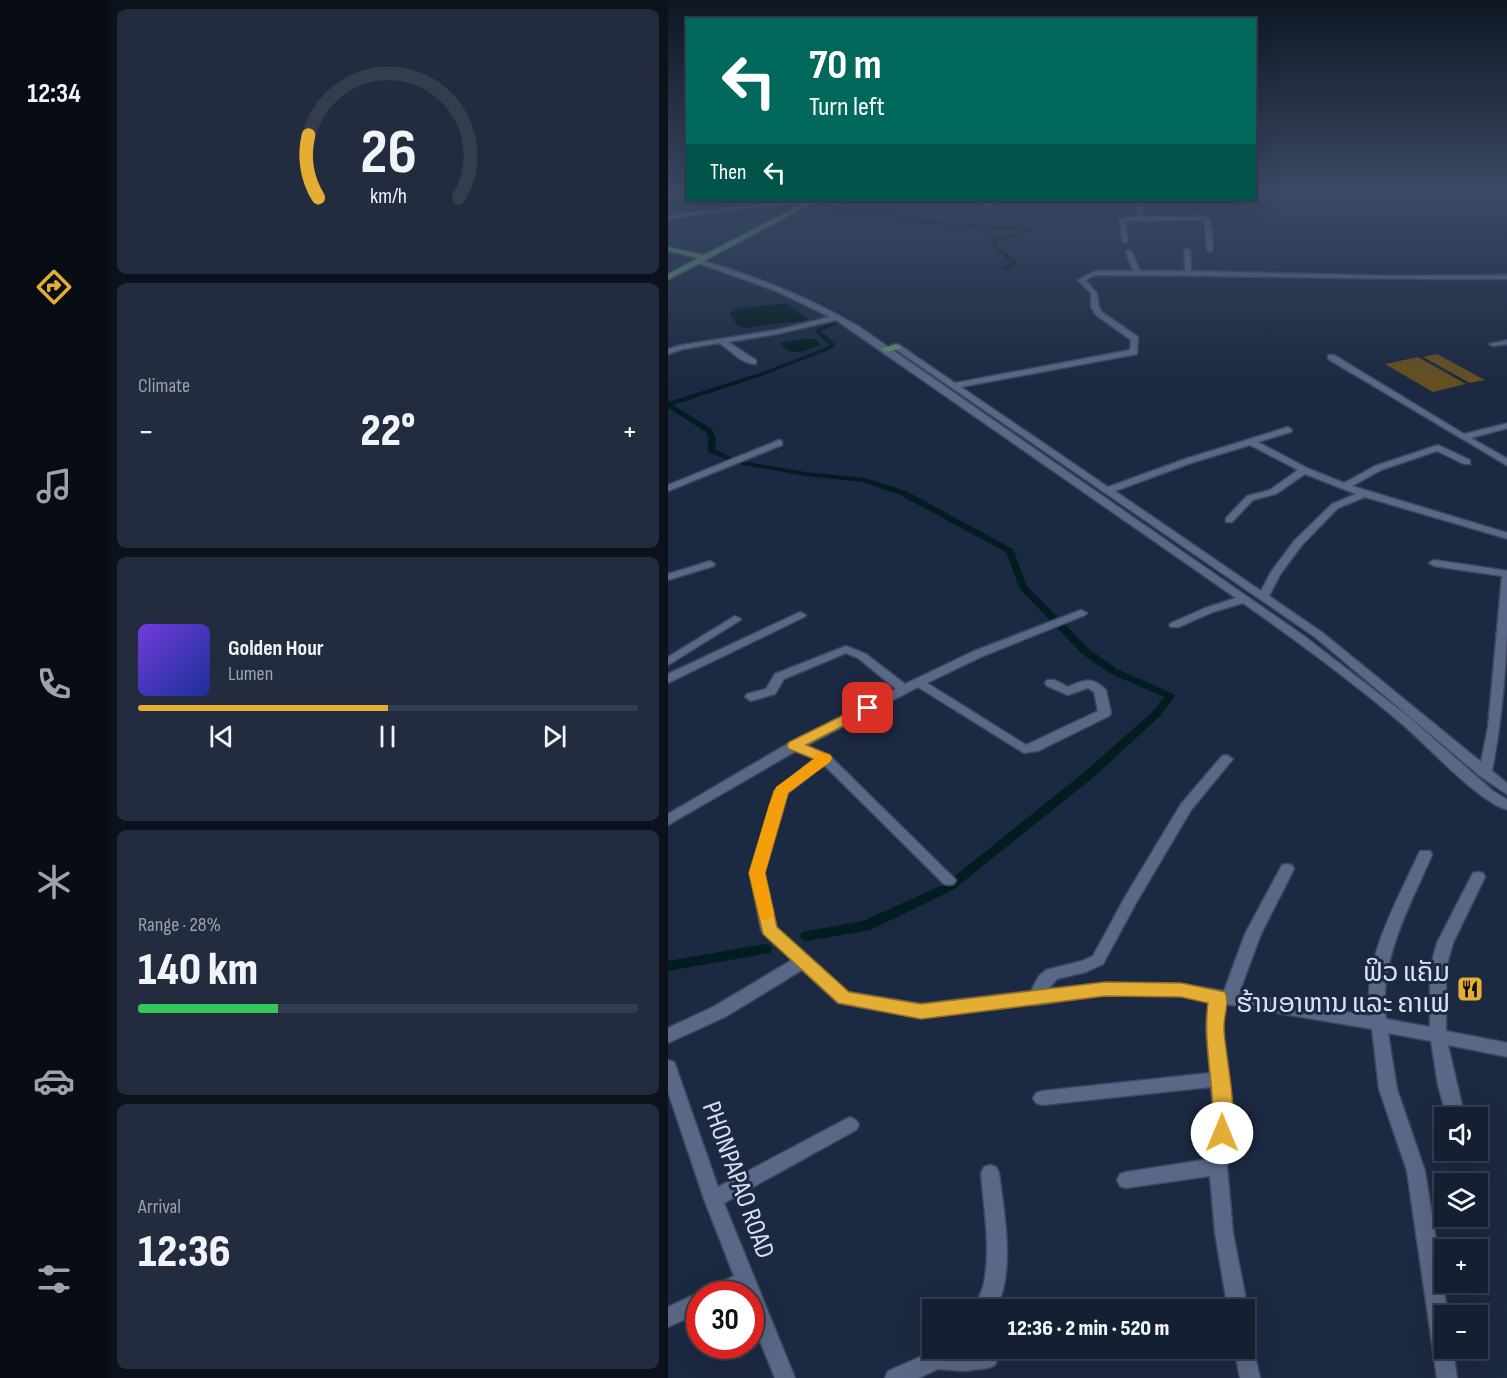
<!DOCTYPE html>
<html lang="en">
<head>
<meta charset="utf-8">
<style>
	body { margin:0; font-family:"Sofia Sans Condensed","Noto Sans Lao",sans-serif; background:#222c3e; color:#f1f3f6; height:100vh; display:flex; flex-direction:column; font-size:22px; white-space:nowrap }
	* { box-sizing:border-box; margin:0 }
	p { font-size:20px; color:#9da2ac }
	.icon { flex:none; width:33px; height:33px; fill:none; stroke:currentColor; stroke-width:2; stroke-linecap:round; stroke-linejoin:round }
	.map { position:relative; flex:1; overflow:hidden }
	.sheet { display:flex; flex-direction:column; gap:9px; padding:9px; background:#0c111c; width:560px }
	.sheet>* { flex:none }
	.guide { position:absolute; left:18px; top:18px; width:570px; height:183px; border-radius:0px; box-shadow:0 6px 24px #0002,0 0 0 2px #343d4d; background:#00695c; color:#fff; overflow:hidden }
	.tools { position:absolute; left:766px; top:1107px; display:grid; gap:12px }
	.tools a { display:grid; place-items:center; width:54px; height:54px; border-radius:0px; background:#151f32; box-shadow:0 6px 24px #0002,0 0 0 2px #343d4d; font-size:30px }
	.speed { position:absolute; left:18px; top:1281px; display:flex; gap:12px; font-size:30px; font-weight:700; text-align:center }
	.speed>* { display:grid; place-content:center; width:78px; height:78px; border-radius:50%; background:#151f32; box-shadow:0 6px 24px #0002,0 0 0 2px #343d4d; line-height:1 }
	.speed .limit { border:9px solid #d22; background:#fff; color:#111 }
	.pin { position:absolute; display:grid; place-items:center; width:51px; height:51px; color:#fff; margin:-26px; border-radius:12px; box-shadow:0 3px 9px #0006 }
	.me { position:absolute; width:66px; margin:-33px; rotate:0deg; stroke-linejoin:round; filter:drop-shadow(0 0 4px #0008) }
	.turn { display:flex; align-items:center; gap:21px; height:126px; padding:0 24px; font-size:27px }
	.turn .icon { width:78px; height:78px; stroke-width:2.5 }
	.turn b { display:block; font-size:42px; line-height:51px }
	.then { display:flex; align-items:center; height:57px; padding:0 24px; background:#0003; gap:12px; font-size:22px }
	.big { font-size:45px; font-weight:800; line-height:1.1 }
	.sheet .widget { flex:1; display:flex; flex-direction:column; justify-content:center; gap:9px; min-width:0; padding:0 21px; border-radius:9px; background:#222c3e }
	.sheet .dial { align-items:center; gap:0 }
	.dial svg { height:156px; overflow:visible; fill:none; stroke:#343d4d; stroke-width:7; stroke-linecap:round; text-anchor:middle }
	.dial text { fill:#f1f3f6; stroke:none }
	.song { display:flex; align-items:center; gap:18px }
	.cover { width:72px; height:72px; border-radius:9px; background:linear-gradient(135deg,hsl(260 70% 55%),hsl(230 70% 35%)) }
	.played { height:6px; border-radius:3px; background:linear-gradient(90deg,#e4ae35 50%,#343d4d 50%) }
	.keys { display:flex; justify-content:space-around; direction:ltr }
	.heat { display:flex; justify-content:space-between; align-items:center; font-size:33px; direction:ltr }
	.charge { height:9px; border-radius:4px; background:linear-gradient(90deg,#34c759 28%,#343d4d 0) }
	.trip { position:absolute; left:254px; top:1299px; width:333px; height:60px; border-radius:0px; background:#151f32; box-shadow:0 6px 24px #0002,0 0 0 2px #343d4d; font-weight:800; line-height:60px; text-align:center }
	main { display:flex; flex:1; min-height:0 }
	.tabs { display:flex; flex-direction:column; width:108px; justify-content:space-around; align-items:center; background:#080c14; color:#9da2ac }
	.tabs .icon { width:42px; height:42px }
	.tabs .on { color:#e4ae35 }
	.tabs b { font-size:27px; color:#f1f3f6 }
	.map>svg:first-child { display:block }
	.green { fill:#654f21 }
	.water { fill:#021d1f }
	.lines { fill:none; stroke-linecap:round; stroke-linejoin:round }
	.canal { fill:#021d1f; fill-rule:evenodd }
	.minor-casing { stroke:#3d465d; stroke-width:3 }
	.major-casing { stroke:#3d465d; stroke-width:3 }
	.minor { fill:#596886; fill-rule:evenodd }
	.major { fill:#599269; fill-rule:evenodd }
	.route { fill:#e4ae35; stroke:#947122; stroke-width:1.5 }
	.slow { fill:#f59e0b }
	.labels { text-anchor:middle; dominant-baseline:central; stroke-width:6; stroke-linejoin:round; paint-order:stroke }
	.near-poi-label { font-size:27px; fill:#d8e1f2; stroke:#1c2942; text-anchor:end }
	.near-street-label { font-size:27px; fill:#d8e1f2; stroke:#1c2942 }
</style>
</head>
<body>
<main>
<nav class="tabs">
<b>12:34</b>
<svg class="icon on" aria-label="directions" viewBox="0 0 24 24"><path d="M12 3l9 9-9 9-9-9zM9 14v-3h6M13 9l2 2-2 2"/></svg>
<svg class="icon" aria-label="music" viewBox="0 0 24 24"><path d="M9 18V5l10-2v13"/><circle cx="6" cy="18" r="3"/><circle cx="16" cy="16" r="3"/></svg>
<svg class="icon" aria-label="phone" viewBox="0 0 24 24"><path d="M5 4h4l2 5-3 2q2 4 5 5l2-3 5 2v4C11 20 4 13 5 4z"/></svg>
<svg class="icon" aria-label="climate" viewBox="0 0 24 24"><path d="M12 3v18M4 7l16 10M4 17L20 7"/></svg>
<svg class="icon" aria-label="car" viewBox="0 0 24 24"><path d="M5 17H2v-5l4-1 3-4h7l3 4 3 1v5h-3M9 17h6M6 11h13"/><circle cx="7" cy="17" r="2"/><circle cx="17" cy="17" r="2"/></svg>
<svg class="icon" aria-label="filters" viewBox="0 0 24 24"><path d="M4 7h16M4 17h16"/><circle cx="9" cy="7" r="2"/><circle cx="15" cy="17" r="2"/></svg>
</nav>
<section class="sheet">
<div class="widget dial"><svg viewBox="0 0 100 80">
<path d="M14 69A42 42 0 1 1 86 69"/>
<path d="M14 69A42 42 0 0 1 9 37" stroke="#e4ae35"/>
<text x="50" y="56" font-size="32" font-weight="700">26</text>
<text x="50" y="72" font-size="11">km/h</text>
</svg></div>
<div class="widget"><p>Climate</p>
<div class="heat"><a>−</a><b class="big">22°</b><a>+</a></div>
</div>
<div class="widget">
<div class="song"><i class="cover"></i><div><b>Golden Hour</b><p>Lumen</p></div></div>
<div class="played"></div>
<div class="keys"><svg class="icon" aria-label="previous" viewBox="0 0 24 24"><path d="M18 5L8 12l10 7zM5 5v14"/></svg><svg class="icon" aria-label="pause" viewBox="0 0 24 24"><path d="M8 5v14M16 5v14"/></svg><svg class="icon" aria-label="next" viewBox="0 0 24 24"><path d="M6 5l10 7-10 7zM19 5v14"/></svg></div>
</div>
<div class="widget"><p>Range · 28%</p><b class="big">140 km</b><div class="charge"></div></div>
<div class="widget"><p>Arrival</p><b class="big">12:36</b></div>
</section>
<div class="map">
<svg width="840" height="1378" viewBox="0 0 840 1378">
	<rect width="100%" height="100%" fill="#1c2942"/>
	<g class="green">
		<polygon points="769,354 817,380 802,383 755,357"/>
		<polygon points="750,357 798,384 765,392 717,364"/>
	</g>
	<g class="water">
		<polygon points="118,303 140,320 76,328 69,325 61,313 68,309"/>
		<path d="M 135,339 L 148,339 L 153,345 C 138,350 124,359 112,343 Z"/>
	</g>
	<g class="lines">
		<g class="canal">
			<polygon points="129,201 131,204 0,222 0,218"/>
			<polygon points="146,202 264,221 361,228 366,232 329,240 329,245 350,263 336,270 333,268 334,267 343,263 324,246 323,239 358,231 264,225 144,205"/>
			<polygon points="164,323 169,324 153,331 168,345 161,350 96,375 5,405 44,429 48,438 47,449 68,460 138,472 196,478 238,491 345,549 359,586 421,649 449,669 506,694 507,696 492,716 427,776 285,890 202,930 139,941 134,940 132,936 134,932 195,921 277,884 419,770 484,712 496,697 441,673 413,653 352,589 338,552 232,495 195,482 138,476 70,464 40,452 40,438 38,432 0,408 0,402 92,373 157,348 161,345 146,330"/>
			<polygon points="97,944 102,945 104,949 102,953 0,971 0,961"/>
		</g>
		<defs>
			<g id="minor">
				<polygon points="651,190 657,190 663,197 658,198"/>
				<polygon points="135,200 148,200 0,219 0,215"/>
				<polygon points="321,200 327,200 320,207 316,207"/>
				<polygon points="470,200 476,200 475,217 535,216 542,219 545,250 542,252 539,250 537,221 534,220 457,221 460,241 455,242 451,219 469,217"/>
				<path d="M 519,248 L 522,250 L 523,271 L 723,276 L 840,275 L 840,279 C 702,280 565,275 428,275 L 417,280 L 429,293 L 431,307 L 434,312 L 470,337 L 469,354 L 293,387 L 440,487 L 517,459 L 620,427 L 624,430 L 623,432 L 590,442 L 639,468 L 676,483 L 707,466 L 770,445 L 802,460 L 802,464 L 796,464 L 769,451 L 713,470 L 684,486 L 840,533 L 840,539 L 697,497 L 670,508 L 634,545 L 613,573 L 601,596 L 655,633 L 813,762 L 820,727 L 834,576 L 766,566 L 761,563 L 766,560 L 840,571 C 840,639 837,704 824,771 L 840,784 L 840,795 L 812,776 L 647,637 L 223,346 L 230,344 L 287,383 L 462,350 L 463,340 L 428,315 L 423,307 L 423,293 L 410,280 L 427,271 L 465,271 L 458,252 L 461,250 L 464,252 L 472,271 L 517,271 L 516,250 ZM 582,445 L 630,470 L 602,490 L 579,496 L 558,518 L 558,522 L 564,522 L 585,500 L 608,494 L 637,474 L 688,494 L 664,504 L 626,541 L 603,572 L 593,591 L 447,491 L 523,463 Z"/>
				<path d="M 29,259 C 85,275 140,297 190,326 L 636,636 L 741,717 L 825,791 L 840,800 L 840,810 C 810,802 759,745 733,723 C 682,680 629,641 575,603 L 545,612 L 511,627 L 503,627 L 501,625 L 503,623 L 537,608 L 568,598 L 168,320 L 109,334 L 60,342 L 88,360 L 88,364 C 73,364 63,350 51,343 L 15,349 L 0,354 L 0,349 L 14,345 L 109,330 L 162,317 L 108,291 L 27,262 L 26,261 Z"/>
				<polygon points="840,340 840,344 825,346 821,344"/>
				<polygon points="660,355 666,355 796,434 840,423 840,428 803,438 840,459 840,466 660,359"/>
				<polygon points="111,440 114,441 114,445 0,491 0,485"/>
				<polygon points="42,561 47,564 46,566 0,580 0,574"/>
				<path d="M 413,610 L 419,613 L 417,615 L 315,656 L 259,683 L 358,745 L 430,711 L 426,692 L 420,688 L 400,695 L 379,686 L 377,683 L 379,680 L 387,680 L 400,687 C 417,680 424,676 438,690 L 443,713 L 441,716 L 370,751 L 356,753 L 250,687 L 138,746 L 161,755 L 288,880 L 286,884 L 281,885 L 276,884 L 156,765 L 120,793 L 96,873 L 108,927 L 180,992 L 253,1004 L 363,991 L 371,976 L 378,970 L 414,961 L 425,956 L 457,897 L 513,804 L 554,756 L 559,755 L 565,759 L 523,810 L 468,903 L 435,964 L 418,972 L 389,979 L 380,989 L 437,983 L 513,984 L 556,991 L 577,934 L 614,865 L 619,864 L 624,865 L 626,869 L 593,934 L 571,993 L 702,1016 C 694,960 728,904 750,855 L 752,851 L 762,851 L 764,855 C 742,906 710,961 718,1019 L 762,1027 L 762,968 L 769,943 L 805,873 L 810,872 L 815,873 L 817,877 L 785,943 L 778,968 L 778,1031 L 840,1043 L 840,1057 L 780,1045 L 797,1118 L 779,1118 L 770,1085 L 763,1041 L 720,1033 L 729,1089 L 757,1171 L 780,1316 L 777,1316 L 777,1348 L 785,1348 L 789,1378 L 769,1378 L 739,1171 L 711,1089 L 704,1029 L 557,1004 L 554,1026 L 564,1117 L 559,1166 L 565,1233 L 580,1310 L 576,1318 L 576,1310 L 560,1310 L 547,1233 L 542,1176 L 458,1188 L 452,1186 L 449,1180 L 452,1174 L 458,1172 L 542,1159 L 546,1117 L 543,1087 L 374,1105 L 368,1103 L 365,1098 L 368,1093 L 374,1091 L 542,1073 L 538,1026 L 541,1001 L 513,996 L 437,995 L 367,1005 L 363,1004 L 253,1018 L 170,1003 L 134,970 L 57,1017 L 0,1043 L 0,1028 L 45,1007 L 124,960 L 93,930 L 82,873 L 107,791 L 146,759 L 128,751 L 0,825 L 0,814 L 121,743 L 228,689 L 190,658 L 178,653 L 116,679 L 107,694 L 83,701 L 77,697 L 79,694 L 98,689 L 107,674 L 178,646 L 198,654 L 237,684 L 306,651 Z"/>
				<polygon points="132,612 138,615 136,617 0,683 0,674"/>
				<polygon points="67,616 73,619 71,621 0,665 0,657"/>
				<polygon points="0,1060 6,1062 8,1067 50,1187 176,1120 182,1117 188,1120 191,1125 188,1130 56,1203 127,1378 107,1378 82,1317 82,1294 39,1294 42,1287 66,1276 36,1199 0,1092"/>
				<path d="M 322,1165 L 328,1167 L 331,1173 C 336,1213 348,1273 327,1310 L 305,1310 C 309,1300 314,1293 316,1283 C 323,1247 316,1209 313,1173 L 316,1167 Z"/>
				<polygon points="32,1292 38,1294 32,1294 32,1313 0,1327 0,1307"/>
				<polygon points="576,1335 583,1338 592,1378 572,1378 566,1348 576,1348"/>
				<polygon points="322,1348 327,1351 330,1358 327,1365 320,1368 296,1371 270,1369 251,1378 217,1378 220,1371 270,1349 296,1351"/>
			</g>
			<g id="major">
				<polygon points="142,200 150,200 0,280 0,274 30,258 0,251 0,247 36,255"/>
				<polygon points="228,344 233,347 231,349 218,352 213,349"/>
			</g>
		</defs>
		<use href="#minor" class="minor-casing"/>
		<use href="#major" class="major-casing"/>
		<use href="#minor" class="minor"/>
		<use href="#major" class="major"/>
	</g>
	<linearGradient id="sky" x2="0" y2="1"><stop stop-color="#0f1724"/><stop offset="0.5" stop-color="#3a4965"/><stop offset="1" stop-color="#3a4965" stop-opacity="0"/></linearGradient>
	<rect width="840" height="383" fill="url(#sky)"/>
	<path class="route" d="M 200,703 L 206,708 L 204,711 L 138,745 L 162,755 L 164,758 L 120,793 L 97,873 L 109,927 L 181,992 L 253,1004 L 437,982 L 513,983 L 557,992 C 562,1003 555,1017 556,1029 C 557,1057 572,1115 561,1140 L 554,1142 L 546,1140 C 543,1132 545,1125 545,1117 C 545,1078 535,1041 540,1003 L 513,997 L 437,996 L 253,1019 L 170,1003 L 95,934 L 81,873 L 106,791 L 146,759 L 121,749 L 119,746 L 121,742 Z"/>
	<polygon class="slow" points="152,752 162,755 164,758 162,762 120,793 97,873 106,914 104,918 98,920 92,918 81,873 101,805 108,787 146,759 147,753"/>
	<defs>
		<symbol id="restaurant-square" viewBox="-11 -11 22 22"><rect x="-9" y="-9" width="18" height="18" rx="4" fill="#e4ae35" stroke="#1c2942"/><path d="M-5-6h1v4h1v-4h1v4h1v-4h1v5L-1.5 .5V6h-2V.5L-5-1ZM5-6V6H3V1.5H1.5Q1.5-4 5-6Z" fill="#111"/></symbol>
	</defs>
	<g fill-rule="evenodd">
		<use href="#restaurant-square" x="787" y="974" width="30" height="30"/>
	</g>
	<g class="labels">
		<g class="near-poi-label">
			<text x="782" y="973">ຟິວ ແຄັມ<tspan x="782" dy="31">ຮ້ານອາຫານ ແລະ ຄາເຟ</tspan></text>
		</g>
		<g class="near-street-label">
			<text transform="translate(70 1180) rotate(70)">PHONPAPAO ROAD</text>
		</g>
	</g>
</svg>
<div class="tools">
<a><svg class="icon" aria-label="sound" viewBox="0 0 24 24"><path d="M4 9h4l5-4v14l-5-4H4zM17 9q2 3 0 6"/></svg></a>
<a><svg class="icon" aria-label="layers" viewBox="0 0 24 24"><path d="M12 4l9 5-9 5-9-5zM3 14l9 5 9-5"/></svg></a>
<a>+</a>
<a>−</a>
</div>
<div class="speed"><div class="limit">30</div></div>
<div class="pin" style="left:200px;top:708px;background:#d93025"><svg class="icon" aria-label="arrive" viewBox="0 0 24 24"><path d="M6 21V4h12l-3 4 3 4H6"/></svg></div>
<svg class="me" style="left:554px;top:1133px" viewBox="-20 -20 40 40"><circle r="19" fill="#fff"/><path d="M0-13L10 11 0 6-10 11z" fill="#e4ae35"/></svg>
<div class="trip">12:36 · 2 min · 520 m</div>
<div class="guide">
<div class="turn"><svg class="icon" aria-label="left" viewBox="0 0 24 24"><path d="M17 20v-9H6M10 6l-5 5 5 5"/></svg><div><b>70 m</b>Turn left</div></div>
<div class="then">Then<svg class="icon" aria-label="left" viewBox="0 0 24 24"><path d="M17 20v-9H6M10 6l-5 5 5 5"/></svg></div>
</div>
</div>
</main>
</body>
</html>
